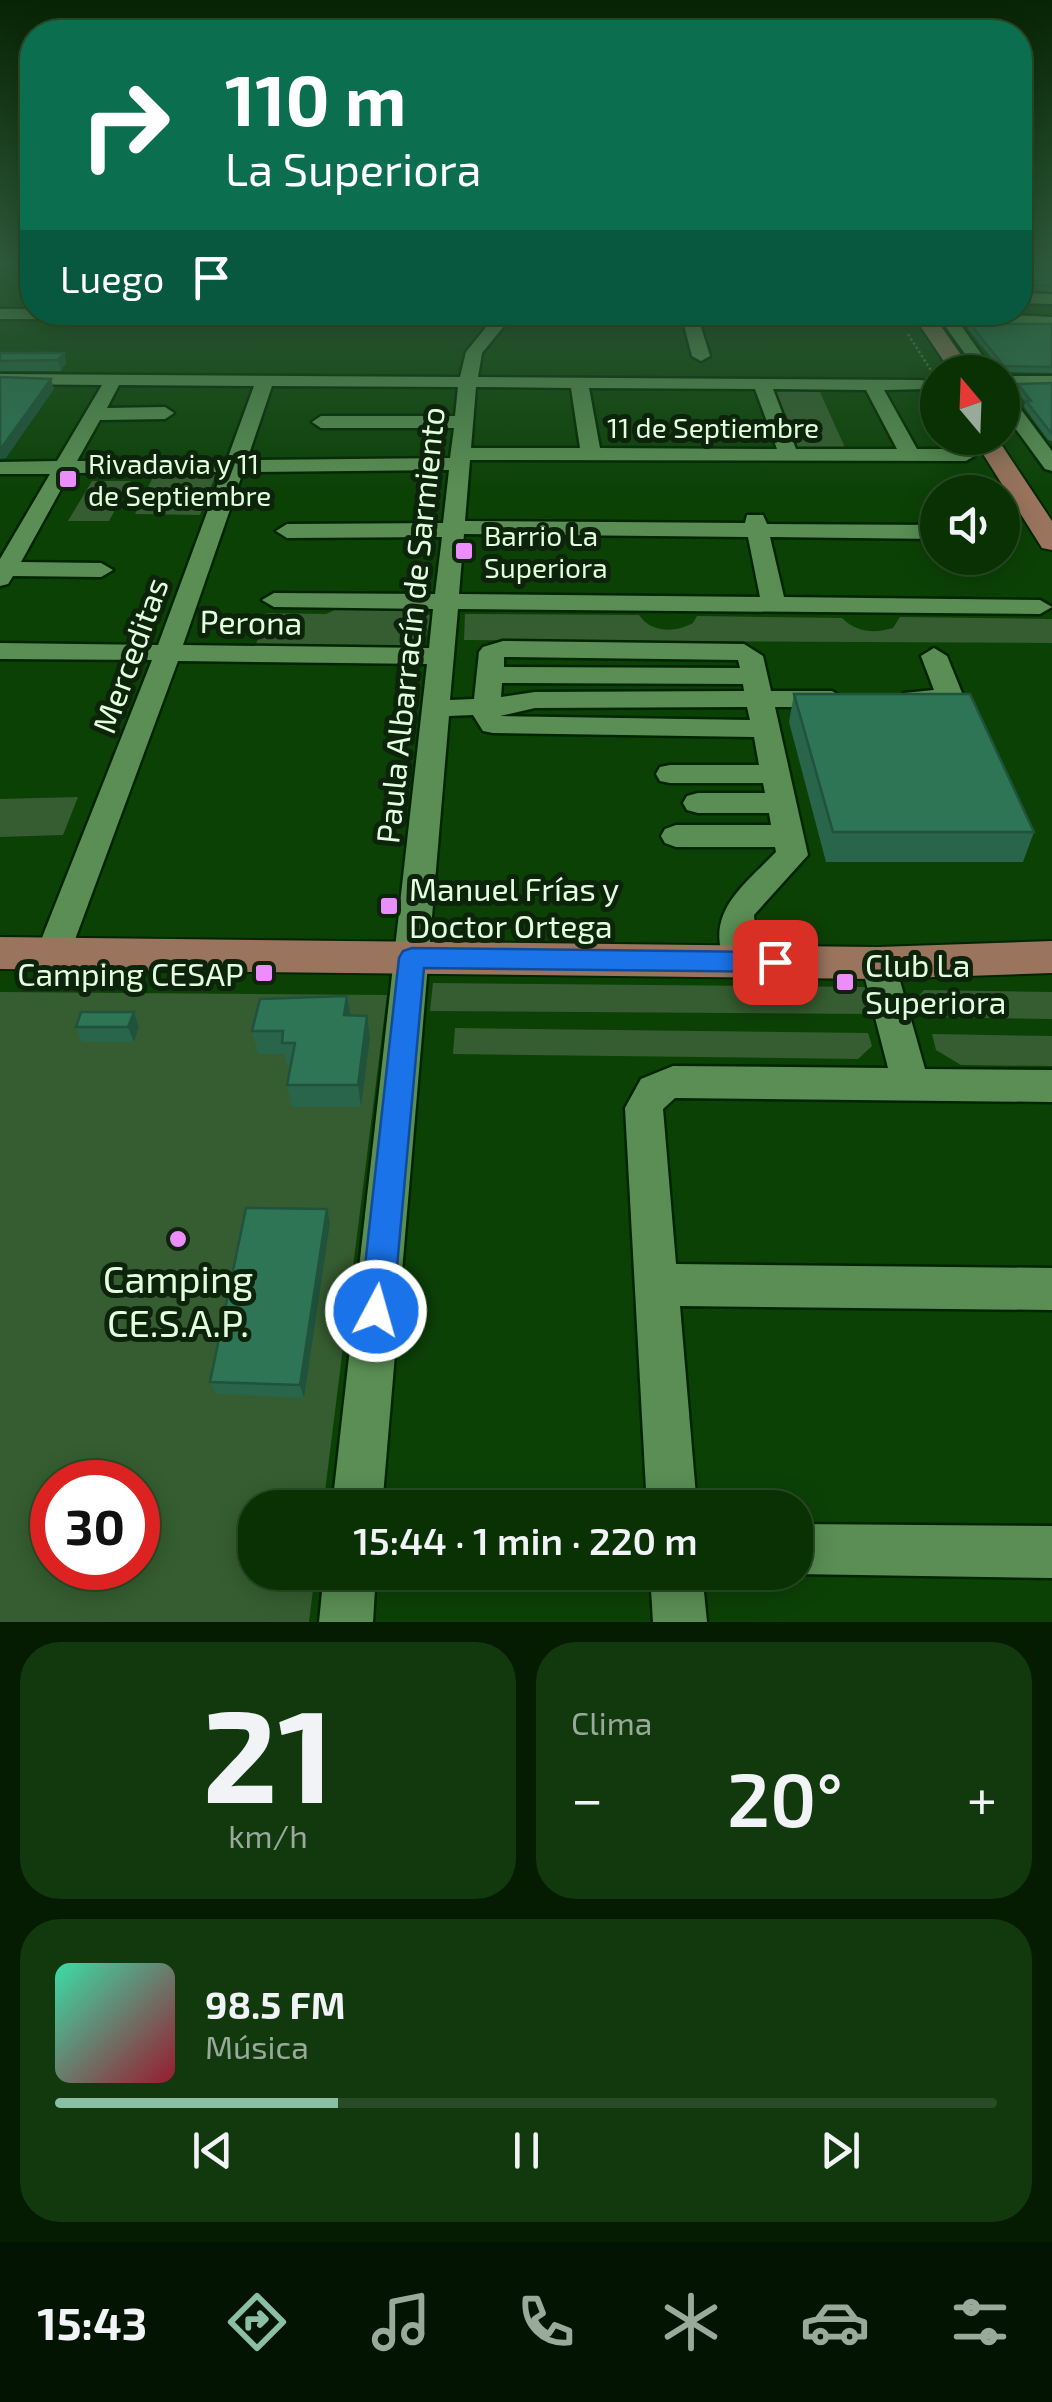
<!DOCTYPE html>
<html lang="es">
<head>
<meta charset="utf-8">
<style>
	body { margin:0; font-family:"Exo 2",sans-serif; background:#12390e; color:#f1f3f6; height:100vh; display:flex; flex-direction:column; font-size:38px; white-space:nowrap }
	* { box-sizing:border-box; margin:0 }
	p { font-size:32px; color:#99a99a }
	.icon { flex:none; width:55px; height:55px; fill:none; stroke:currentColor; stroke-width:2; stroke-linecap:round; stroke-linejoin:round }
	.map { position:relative; height:1622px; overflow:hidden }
	.details { display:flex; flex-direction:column; gap:20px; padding:20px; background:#051b02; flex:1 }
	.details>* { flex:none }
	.banner { position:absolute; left:20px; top:20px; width:1012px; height:305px; border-radius:40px; box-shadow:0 5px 25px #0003,0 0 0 2px #294c26; background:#0b6e4f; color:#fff; overflow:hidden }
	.needle { width:65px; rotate:341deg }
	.tools { position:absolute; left:920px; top:355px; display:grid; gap:20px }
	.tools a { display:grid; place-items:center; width:100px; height:100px; border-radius:50%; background:#093104; box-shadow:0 5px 25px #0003,0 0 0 2px #294c26; font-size:50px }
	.speed { position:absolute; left:30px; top:1460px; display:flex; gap:20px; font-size:50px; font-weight:700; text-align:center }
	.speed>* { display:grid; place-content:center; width:130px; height:130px; border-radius:50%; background:#093104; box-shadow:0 5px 25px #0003,0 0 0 2px #294c26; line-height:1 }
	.speed .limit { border:15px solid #d22; background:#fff; color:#111 }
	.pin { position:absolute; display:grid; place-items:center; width:85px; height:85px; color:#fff; margin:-42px; border-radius:20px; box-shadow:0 5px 15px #0006 }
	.me { position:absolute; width:110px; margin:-55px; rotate:6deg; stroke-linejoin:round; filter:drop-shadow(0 0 8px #0008) }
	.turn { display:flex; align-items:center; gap:35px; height:210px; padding:0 40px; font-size:45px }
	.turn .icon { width:130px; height:130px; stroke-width:2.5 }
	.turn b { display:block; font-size:70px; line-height:85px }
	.then { display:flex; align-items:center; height:95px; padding:0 40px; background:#0003; gap:20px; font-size:38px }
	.big { font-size:75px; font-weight:600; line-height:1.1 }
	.details .tile { flex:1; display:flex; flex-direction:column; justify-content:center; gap:15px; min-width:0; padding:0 35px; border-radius:40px; background:#12390e }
	.details .dial { align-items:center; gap:0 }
	.dial b { font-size:130px; line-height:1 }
	.song { display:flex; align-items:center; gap:30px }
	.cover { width:120px; height:120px; border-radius:15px; background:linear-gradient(135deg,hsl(160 70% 55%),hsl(350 70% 35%)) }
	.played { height:10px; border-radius:5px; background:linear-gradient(90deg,#8abfa5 30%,#294c26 30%) }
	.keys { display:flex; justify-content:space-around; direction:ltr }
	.heat { display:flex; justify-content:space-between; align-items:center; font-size:55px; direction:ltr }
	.details .tiles { flex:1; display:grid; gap:20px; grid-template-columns:1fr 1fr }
	.tile:last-child { grid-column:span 2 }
	.trip { position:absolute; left:238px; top:1490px; width:575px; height:100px; border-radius:40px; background:#093104; box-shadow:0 5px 25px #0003,0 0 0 2px #294c26; font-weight:600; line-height:100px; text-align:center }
	.tab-bar { display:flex; height:160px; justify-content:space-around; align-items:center; background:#041402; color:#99a99a }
	.tab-bar .icon { width:70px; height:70px }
	.tab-bar .selected { color:#8abfa5 }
	.tab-bar b { font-size:45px; color:#f1f3f6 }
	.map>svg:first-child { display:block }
	.green { fill:#365d31; fill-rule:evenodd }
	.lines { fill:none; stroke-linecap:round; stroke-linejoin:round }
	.minor-casing { stroke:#002500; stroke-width:5 }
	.major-casing { stroke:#002500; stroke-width:4 }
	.path { stroke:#558250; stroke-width:2.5; stroke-dasharray:2.5 2.5; stroke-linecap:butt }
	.minor { fill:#5a8e54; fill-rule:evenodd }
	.major { fill:#9b745d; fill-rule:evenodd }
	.wall { fill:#28654a }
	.shaded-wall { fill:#20523c }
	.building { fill:#2e7556; stroke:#20523c; stroke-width:2.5 }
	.route { fill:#1a73e8; stroke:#114b97; stroke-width:2.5 }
	.poi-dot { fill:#eb8dfb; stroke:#0d230b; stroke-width:4 }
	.labels { text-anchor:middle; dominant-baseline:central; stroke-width:10; stroke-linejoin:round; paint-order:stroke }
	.far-street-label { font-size:28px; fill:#e2fedf; stroke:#0d230b }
	.far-poi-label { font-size:28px; fill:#e2fedf; stroke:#0d230b; text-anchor:start }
	.street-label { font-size:32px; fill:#e2fedf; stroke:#0d230b }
	.poi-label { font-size:32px; fill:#e2fedf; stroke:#0d230b; text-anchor:start }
	.near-poi-label { font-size:38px; fill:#e2fedf; stroke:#0d230b }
</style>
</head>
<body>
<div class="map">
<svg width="1052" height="1622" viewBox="0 0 1052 1622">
	<rect width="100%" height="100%" fill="#0c4106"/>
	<g class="green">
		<polygon points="782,389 819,390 847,452 806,451 794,446 774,393"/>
		<polygon points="155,473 216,474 200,515 135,514"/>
		<polygon points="92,481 131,481 109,521 68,521"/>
		<polygon points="341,607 416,607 431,616 425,640 406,649 255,647 267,613 326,614"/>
		<path d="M 465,614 L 639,615 C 651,633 675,633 693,623 L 697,616 L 842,618 C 856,632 874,634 893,628 L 900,617 L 1052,619 L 1052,643 L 464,640 Z"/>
		<polygon points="78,797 63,835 0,837 0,799"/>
		<polygon points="433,983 866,987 874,1014 430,1011"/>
		<polygon points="924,990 1052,992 1052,1019 923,1017 917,998"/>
		<path d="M 0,992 L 387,995 L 323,1507 L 255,1508 L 255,1572 L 315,1573 L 309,1622 L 0,1622 ZM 52,1482 L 138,1482 L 138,1568 L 52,1568 Z"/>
		<polygon points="455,1028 868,1033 872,1046 858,1059 453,1054"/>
		<polygon points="932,1034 1052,1036 1052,1066 961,1065 936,1050"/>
	</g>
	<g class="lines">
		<defs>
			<g id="minor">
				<polygon points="1020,293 1052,294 1052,304 1020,303"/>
				<path d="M 0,309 L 32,309 L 32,312 L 951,312 L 1052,317 L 1052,327 L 960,324 L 994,372 L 978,372 L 943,323 L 699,321 L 710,356 L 701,361 L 692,356 L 683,321 L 509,320 L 482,353 L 478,377 L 921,380 L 927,381 L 927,389 L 884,390 L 917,449 L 966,449 L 976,455 L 966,461 L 470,460 L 465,521 L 745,523 L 747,515 L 763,515 L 767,524 L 938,525 L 938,539 L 770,537 L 784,597 L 1040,600 L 1052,607 L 1040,614 L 458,609 L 450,700 L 474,699 L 479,652 L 483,647 L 503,641 L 744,644 L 763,656 L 771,691 L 832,691 L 845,699 L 832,707 L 775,707 L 808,855 L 754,915 L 758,961 L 753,970 L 741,974 L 729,970 C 700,916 742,887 776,852 L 775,847 L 676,847 L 665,843 L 661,836 L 665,829 L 676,825 L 771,825 L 769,813 L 698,813 L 687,810 L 683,803 L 687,796 L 698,793 L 765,793 L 763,783 L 670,783 L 660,781 L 656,774 L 660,767 L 670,765 L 759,765 L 754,737 L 493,733 L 483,731 L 473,715 L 449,716 L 382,1508 L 332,1508 L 427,664 L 178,661 L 70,953 L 65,962 L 53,966 L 41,962 L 36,953 L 152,660 L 0,659 L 0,643 L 158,645 L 222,472 L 70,473 L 21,562 L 101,563 L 113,570 L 101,577 L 13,576 L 8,584 L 0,586 L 0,559 L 50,474 L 0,474 L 0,462 L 57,461 L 102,385 L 0,384 L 0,374 L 460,377 L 466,352 L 492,320 L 0,319 ZM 119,385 L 254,386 L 227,460 L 77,461 L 100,420 L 165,419 L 174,413 L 165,407 L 107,408 ZM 272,386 L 458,387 L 455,416 L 321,416 L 312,422 L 321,428 L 454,428 L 450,458 L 247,460 ZM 476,387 L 571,388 L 580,448 L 471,448 ZM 589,388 L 755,389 L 777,449 L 600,448 ZM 773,389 L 866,390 L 897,449 L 796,449 ZM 449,470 L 443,523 L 287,524 L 276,531 L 287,538 L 442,537 L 435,594 L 274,593 L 262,600 L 274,607 L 433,609 L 429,648 L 183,645 L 243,472 ZM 464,534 L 748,537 L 760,597 L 459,594 ZM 504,657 L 738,660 L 740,668 L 504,667 ZM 502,683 L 743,684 L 744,691 L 535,692 L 501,697 ZM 747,707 L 750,720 L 500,716 L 535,708 Z"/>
				<rect x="1002" y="376" width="50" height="10"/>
				<polygon points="1002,391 1008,392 1052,451 1052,471 1045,469 1002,410"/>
				<polygon points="1002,519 1018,527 1002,539"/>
				<path d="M 934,648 L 947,656 L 962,693 C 948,709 924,710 904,705 L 900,699 L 904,693 L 934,690 L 921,656 Z"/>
				<polygon points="878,950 890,954 895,963 925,1069 1052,1070 1052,1102 675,1098 663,1109 676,1264 1052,1268 1052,1310 680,1306 697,1508 647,1508 625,1108 641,1079 673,1066 888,1068 861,963 866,954"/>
				<polygon points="795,1524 1052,1526 1052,1578 795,1574 790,1572 795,1572"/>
				<polygon points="324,1572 376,1572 373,1622 319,1622"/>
				<polygon points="650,1572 702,1572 707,1622 653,1622"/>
			</g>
			<g id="major">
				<polygon points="911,312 931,312 973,372 951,372"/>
				<polygon points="973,438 997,438 1052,521 1052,550 1042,548"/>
				<polygon points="0,937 878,947 1052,941 1052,973 878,979 0,969"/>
			</g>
		</defs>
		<use href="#minor" class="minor-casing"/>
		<use href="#major" class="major-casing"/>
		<polyline class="path" points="908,334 932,372"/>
		<use href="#minor" class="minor"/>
		<use href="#major" class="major"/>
	</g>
	<g class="wall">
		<polygon points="1020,263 1052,263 1052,292 1020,289"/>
		<polygon points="970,324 1052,324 1052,373 1003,372 968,329"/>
		<polygon points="0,353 64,353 66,363 61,371 0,371"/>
		<polygon points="1052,383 1052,441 1048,440 1024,407 1025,402 1016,390 1018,384"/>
		<polygon points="794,694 1034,832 1023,862 826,862 789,722"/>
		<polygon points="134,1012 139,1027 134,1042 82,1042 76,1027"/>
		<polygon points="350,1015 367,1016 370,1038 361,1107 292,1107 287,1085 291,1065 287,1065 284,1054 258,1054 252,1031"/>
		<polygon points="330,1223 304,1398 216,1394 210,1382"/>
	</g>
	<g class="shaded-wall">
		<polygon points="64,353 66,363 61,371 58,360"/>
		<polygon points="51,379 54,389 6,458 0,459 0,447"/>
		<polygon points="347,996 351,1018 344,1015"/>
		<polygon points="134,1012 139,1027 134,1042 128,1027"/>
		<polygon points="367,1016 370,1038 361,1107 358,1085"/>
		<polygon points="327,1209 330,1223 304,1398 300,1385"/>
	</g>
	<g class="building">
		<polygon points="1020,263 1052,263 1052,286 1020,284"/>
		<polygon points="970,324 1052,324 1052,367 1004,366"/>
		<polygon points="0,353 64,353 58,360 0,361"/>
		<polygon points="0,377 51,379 2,447 0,447"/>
		<polygon points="1052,383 1052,434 1026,401 1031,401 1018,384"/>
		<polygon points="794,694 970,694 1034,832 833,832"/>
		<polygon points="347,996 344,1015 367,1016 358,1085 287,1085 295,1043 282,1043 283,1031 252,1031 260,999"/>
		<polygon points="81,1012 134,1012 128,1027 76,1027"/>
		<polygon points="246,1208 327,1209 300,1385 210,1382"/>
	</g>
	<linearGradient id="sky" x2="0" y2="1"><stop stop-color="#072403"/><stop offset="0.54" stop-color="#2e5a3b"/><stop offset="1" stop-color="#2e5a3b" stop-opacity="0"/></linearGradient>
	<rect width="1052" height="490" fill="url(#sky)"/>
	<polygon class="route" points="412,948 775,952 784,955 788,962 784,969 775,972 424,968 393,1311 388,1323 376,1328 365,1323 360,1311 399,958 403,951"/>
	<g class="poi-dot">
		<rect x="58" y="469" width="20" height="20" rx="5"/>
		<rect x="454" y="541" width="20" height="20" rx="5"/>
		<rect x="379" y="896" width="20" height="20" rx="5"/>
		<rect x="254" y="963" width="20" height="20" rx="5"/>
		<rect x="835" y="972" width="20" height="20" rx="5"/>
		<circle cx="178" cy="1239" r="10"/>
	</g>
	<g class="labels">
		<g class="far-street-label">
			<text x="713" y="427">11 de Septiembre</text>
		</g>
		<g class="far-poi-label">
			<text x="88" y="463">Rivadavia y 11<tspan x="88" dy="32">de Septiembre</tspan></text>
			<text x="484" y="535">Barrio La<tspan x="484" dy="32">Superiora</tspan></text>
		</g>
		<g class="street-label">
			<text transform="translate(251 621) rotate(1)">Perona</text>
			<text transform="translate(409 625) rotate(-84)">Paula Albarracín de Sarmiento</text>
			<text transform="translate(129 655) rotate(-70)">Merceditas</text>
		</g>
		<g class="poi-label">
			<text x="409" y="888">Manuel Frías y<tspan x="409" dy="37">Doctor Ortega</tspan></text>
			<text x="865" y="964">Club La<tspan x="865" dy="37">Superiora</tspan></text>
			<text x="244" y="973" text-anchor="end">Camping CESAP</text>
		</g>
		<g class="near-poi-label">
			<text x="178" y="1278">Camping<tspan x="178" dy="44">CE.S.A.P.</tspan></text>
		</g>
	</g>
</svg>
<div class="tools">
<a><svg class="needle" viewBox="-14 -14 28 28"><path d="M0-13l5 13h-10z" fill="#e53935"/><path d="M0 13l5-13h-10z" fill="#99a99a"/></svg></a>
<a><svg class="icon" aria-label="sound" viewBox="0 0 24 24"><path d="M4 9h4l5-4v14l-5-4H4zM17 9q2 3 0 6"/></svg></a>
</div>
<div class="speed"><div class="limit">30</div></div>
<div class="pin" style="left:775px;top:962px;background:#d93025"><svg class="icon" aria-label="arrive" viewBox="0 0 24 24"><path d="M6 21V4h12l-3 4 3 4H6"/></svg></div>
<svg class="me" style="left:376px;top:1311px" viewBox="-20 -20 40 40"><circle r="17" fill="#1a73e8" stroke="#fff" stroke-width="3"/><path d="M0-11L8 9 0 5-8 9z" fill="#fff"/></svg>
<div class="trip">15:44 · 1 min · 220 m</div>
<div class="banner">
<div class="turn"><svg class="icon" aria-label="right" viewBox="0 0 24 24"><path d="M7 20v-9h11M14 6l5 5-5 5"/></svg><div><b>110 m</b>La Superiora</div></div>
<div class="then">Luego<svg class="icon" aria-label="arrive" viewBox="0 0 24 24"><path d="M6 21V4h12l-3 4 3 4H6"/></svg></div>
</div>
</div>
<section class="details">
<div class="tiles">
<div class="tile dial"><b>21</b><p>km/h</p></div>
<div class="tile"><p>Clima</p>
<div class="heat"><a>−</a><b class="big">20°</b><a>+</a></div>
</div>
<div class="tile">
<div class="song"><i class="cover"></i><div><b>98.5 FM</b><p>Música</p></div></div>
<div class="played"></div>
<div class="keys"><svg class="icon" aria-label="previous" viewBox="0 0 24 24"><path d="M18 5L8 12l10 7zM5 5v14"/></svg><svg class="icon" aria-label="pause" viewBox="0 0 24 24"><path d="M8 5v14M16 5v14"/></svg><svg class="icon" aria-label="next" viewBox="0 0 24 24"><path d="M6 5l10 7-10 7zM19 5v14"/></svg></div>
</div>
</div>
</section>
<nav class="tab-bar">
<b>15:43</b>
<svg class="icon selected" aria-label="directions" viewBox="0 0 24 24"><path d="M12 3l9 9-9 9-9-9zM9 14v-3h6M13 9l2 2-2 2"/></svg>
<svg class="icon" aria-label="music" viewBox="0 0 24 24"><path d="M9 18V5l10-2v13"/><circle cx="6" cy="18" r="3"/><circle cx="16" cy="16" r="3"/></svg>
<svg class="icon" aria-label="phone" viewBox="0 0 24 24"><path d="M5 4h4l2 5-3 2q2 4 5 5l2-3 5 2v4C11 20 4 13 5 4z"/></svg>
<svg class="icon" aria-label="climate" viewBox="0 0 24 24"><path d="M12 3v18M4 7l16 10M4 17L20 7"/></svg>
<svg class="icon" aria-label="car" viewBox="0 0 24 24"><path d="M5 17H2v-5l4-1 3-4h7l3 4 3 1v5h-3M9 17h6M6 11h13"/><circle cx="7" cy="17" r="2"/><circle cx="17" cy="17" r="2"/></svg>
<svg class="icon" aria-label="filters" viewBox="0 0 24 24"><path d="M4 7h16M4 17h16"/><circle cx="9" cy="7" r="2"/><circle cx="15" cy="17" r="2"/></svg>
</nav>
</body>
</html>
